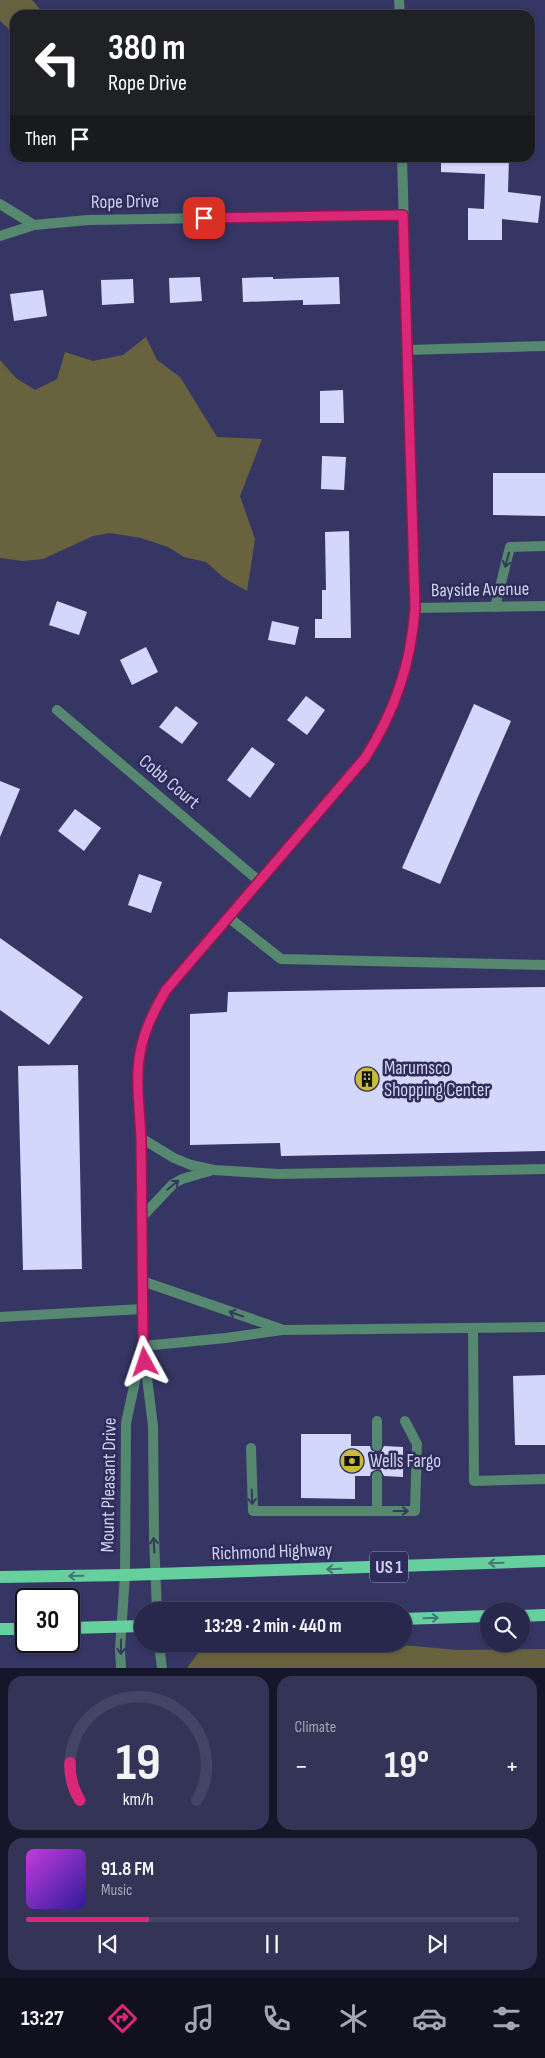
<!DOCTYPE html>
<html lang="en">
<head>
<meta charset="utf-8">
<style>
	body { margin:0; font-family:"Sofia Sans Condensed",sans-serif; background:#343456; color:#f1f3f6; height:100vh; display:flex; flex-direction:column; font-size:19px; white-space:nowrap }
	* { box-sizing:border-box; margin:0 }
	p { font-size:16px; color:#a5a6b5 }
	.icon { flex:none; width:28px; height:28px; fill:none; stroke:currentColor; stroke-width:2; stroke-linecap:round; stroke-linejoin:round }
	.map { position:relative; height:1668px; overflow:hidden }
	.side { display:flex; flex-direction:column; gap:8px; padding:8px; background:#16162a; flex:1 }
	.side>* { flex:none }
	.banner { position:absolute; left:10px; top:10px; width:525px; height:152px; border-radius:15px; box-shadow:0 1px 4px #0004,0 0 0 1px #444464; background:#202124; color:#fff; overflow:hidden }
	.controls { position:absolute; left:480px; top:1602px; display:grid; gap:10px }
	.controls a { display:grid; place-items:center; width:50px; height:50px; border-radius:50%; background:#28284c; box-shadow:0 1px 4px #0004,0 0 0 1px #444464; font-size:25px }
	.speed { position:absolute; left:15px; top:1588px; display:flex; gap:10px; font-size:25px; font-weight:700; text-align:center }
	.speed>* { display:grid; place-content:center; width:65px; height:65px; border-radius:50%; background:#28284c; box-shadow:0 1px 4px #0004,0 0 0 1px #444464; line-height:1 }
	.speed .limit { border:2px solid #111; border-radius:8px; background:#fff; color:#111 }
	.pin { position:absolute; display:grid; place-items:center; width:42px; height:42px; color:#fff; margin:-21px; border-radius:10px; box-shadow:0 2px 8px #0006 }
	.me { position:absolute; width:55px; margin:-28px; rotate:355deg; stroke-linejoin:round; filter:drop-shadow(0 0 4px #0008) }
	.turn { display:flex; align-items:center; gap:18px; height:105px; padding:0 15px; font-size:22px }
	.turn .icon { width:65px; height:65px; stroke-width:2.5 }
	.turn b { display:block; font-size:35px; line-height:42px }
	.then { display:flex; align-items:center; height:48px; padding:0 15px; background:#0003; gap:10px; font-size:19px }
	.big { font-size:38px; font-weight:700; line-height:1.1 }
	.side .card { flex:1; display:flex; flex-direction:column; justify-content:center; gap:8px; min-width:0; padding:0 18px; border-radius:15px; background:#343456 }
	.side .dial { align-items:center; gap:0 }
	.dial svg { height:130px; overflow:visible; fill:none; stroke:#444464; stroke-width:7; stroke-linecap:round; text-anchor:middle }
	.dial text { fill:#f1f3f6; stroke:none }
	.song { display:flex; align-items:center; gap:15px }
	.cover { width:60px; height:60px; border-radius:8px; background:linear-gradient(135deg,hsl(290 70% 55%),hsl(250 70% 35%)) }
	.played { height:5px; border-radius:2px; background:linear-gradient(90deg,#db2777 25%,#444464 25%) }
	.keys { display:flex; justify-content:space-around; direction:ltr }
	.heat { display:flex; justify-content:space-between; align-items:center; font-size:28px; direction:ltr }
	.side .tiles { flex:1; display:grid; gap:8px; grid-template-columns:1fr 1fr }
	.card:last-child { grid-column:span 2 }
	.trip { position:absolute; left:134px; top:1602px; width:278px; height:50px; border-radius:25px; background:#28284c; box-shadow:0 1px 4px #0004,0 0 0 1px #444464; font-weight:700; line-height:50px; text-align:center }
	.menu { display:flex; height:80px; justify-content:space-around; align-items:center; background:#10101e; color:#a5a6b5 }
	.menu .icon { width:35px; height:35px }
	.menu .selected { color:#db2777 }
	.menu b { font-size:22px; color:#f1f3f6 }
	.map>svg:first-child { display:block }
	.green { fill:#68633e }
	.building { fill:#d4d7fc }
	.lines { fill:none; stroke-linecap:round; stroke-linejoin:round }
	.service { stroke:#56876f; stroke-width:10 }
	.minor { stroke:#56876f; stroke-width:10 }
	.primary { stroke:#65cf9e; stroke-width:12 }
	.oneway { stroke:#333a5d }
	.oneway2 { stroke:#467579 }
	.route-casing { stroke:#8e194d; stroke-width:12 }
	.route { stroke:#db2777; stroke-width:9 }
	.labels { text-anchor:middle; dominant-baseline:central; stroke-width:5; stroke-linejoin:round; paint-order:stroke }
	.shield { fill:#2d2c5a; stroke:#9fa0c2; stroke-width:1 }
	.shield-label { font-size:18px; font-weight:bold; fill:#d0d2ef }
	.street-label { font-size:19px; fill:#d0d2ef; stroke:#2d2c5a }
	.poi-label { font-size:19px; fill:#d0d2ef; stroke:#2d2c5a; text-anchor:start }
</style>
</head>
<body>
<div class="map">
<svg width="545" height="1668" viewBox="0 0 545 1668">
	<rect width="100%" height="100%" fill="#363665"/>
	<g class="green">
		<polygon points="0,0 32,0 45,15 15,15 15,40 7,27 0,21"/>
		<polygon points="146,337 157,360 180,377 217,437 262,439 240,496 255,539 247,591 224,578 206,562 184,557 168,547 141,538 110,533 93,536 43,559 23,561 0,558 0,360 16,378 35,390 57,379 65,352 93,361 123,355"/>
		<polygon points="311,1644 391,1644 458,1650 545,1649 545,1668 187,1668 198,1653 212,1648"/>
	</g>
	<g class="building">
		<polygon points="441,158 509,158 508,192 541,196 538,223 502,219 502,240 468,240 468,208 484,209 485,174 441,172"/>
		<polygon points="200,277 202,301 170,303 169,278"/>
		<polygon points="273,277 273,279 339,277 340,304 303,305 303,300 243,302 242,278"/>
		<polygon points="133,279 134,303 102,305 101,280"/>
		<polygon points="43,290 47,316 14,321 10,294"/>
		<polygon points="343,390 344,423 320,423 320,391"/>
		<polygon points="322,456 346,457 344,490 321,489"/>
		<polygon points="493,473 545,473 545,516 493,515"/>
		<polygon points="349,531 351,638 315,638 315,619 322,619 322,590 326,590 325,532"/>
		<polygon points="57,601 87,612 79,635 49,625"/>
		<polygon points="272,621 299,627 295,645 268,640"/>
		<polygon points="146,647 158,672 132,685 120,660"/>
		<polygon points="306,696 325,710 307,735 287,720"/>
		<polygon points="474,704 511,721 440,884 402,868"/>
		<polygon points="176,706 198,723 182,744 159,727"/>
		<polygon points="252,747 275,764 250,798 227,780"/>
		<polygon points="0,781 20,789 0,837"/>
		<polygon points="75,809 101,828 84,851 58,831"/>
		<polygon points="139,874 162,882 151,913 128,905"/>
		<polygon points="0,938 83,997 49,1045 0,1010"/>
		<polygon points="545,987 545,1151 281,1156 280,1143 190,1145 190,1014 227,1012 228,992"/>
		<polygon points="78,1065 82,1269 23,1270 18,1066"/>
		<polygon points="545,1375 545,1445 515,1445 513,1376"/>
		<polygon points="301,1434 351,1434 351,1446 370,1446 371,1450 377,1453 381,1452 384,1446 403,1447 403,1477 384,1476 381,1470 377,1469 371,1472 370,1476 355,1476 355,1499 301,1498"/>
	</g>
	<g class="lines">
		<g class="service">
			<polyline points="495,607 510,547 545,546"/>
			<polyline points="228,917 281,959 545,965"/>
			<polyline points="141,1138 174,1158 191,1165 214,1170 278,1174 545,1169"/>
			<polyline points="141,1218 173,1184 182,1179 213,1170"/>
			<polyline points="142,1281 281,1329"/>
			<polyline points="0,1317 142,1309"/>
			<polyline points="473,1328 474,1481 545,1479"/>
			<polyline points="143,1346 226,1338 282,1330 545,1327"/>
			<polyline points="377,1421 377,1446"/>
			<polyline points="251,1448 253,1511 415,1511 417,1444 405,1421"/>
			<polyline points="377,1511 377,1476"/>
		</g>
		<g class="minor">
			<polyline points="399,0 400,15"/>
			<polyline points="0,204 34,225"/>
			<polyline points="0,236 34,225 88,220 403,215"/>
			<polyline points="407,350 545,346"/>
			<polyline points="415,608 545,606"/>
			<polyline points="57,710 259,881"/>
			<path d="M 157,1611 L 154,1538 L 153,1426 L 143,1346 L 141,1138 L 138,1080 L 140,1053 L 146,1028 L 155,1008 L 166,990 L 365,757 C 395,711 411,663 415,608 L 402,158"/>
			<polyline points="159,1644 162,1668"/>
			<polyline points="121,1668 120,1649 125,1575 126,1423 141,1354"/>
		</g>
		<g class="primary">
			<polyline points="0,1577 125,1575 545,1561"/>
			<polyline points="521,1616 545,1615"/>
			<polyline points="402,1619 489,1616"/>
			<polyline points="69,1628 142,1626"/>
			<polyline points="0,1629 26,1629"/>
		</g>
	</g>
	<defs><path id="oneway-shaft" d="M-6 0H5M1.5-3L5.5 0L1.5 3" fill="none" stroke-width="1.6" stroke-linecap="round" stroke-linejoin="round" transform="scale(1.25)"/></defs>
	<g class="oneway">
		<use href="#oneway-shaft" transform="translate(507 560) rotate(105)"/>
		<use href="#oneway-shaft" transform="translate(173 1185) rotate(-39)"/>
		<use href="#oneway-shaft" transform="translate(236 1314) rotate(-161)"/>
		<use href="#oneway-shaft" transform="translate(252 1497) rotate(88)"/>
		<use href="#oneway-shaft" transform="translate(401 1511)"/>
		<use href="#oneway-shaft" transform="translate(154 1545) rotate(-93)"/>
		<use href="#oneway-shaft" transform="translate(121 1647) rotate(91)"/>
	</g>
	<g class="oneway2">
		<use href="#oneway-shaft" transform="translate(496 1563) rotate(178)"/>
		<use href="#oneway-shaft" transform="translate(334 1569) rotate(178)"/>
		<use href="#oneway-shaft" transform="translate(76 1576) rotate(179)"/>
		<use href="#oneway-shaft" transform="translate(431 1618) rotate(-2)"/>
	</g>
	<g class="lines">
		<defs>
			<path id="route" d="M 145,1362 L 143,1346 C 142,1277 142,1209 141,1140 C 140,1111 135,1081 140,1053 C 144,1030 154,1010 166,990 L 365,758 C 395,711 411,664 415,608 L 403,215 L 204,218"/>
		</defs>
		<use href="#route" class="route-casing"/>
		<use href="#route" class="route"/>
	</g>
	<defs>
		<symbol id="building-disc" viewBox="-11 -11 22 22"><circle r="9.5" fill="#caba39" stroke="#2d2c5a"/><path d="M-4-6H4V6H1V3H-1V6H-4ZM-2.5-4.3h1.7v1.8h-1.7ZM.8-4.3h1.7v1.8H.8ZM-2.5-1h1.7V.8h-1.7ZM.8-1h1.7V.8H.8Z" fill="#111"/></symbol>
		<symbol id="bank-disc" viewBox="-11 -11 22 22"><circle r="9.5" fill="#caba39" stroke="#2d2c5a"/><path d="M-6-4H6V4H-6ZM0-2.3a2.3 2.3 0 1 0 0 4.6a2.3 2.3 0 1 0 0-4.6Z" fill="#111"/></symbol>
	</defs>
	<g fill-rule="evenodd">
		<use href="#building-disc" x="353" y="1065" width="28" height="28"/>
		<use href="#bank-disc" x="338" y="1447" width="28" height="28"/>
	</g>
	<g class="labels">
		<rect class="shield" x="370" y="1551.5" width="38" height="31" rx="4"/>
		<g class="shield-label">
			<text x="389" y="1567">US 1</text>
		</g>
		<g class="street-label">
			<text transform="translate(125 202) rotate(-1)">Rope Drive</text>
			<text transform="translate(480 590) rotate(-1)">Bayside Avenue</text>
			<text transform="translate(169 782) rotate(40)">Cobb Court</text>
			<text transform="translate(109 1485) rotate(-89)">Mount Pleasant Drive</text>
			<text transform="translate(272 1552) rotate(-2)">Richmond Highway</text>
		</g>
		<g class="poi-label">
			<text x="384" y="1068">Marumsco<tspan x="384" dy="22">Shopping Center</tspan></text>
			<text x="370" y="1461">Wells Fargo</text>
		</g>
	</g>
</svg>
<div class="controls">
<a><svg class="icon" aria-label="search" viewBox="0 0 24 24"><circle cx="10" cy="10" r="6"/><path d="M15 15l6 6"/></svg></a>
</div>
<div class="speed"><div class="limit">30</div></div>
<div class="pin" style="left:204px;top:218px;background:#d93025"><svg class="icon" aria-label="arrive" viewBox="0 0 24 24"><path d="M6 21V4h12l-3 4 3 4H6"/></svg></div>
<svg class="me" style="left:145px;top:1362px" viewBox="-20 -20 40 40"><path d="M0-17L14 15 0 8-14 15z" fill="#db2777" stroke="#fff" stroke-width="4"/></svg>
<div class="trip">13:29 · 2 min · 440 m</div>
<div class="banner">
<div class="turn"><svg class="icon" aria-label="left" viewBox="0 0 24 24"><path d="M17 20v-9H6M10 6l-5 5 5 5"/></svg><div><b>380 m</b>Rope Drive</div></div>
<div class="then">Then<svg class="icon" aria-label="arrive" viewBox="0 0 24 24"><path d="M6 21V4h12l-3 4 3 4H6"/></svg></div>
</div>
</div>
<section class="side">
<div class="tiles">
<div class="card dial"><svg viewBox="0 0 100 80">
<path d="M14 69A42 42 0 1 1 86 69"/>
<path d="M14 69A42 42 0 0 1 8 46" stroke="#db2777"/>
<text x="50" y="56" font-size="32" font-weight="700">19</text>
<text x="50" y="72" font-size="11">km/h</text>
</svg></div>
<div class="card"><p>Climate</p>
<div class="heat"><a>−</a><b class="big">19°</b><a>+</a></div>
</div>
<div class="card">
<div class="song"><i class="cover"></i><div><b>91.8 FM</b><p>Music</p></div></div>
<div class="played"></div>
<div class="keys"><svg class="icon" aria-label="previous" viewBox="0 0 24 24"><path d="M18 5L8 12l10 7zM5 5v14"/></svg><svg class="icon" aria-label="pause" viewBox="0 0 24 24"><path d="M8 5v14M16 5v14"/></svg><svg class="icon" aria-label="next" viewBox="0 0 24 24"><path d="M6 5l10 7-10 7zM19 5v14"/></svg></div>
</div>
</div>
</section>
<nav class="menu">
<b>13:27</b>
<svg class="icon selected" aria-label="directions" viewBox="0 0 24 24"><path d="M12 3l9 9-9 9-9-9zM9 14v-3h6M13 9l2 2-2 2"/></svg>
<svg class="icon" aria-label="music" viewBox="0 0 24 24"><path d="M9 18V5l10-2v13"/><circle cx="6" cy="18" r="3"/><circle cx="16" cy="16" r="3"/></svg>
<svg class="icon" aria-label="phone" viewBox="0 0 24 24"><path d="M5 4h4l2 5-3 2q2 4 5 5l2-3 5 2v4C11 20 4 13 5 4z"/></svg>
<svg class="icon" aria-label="climate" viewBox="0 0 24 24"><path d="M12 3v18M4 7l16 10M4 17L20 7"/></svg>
<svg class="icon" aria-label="car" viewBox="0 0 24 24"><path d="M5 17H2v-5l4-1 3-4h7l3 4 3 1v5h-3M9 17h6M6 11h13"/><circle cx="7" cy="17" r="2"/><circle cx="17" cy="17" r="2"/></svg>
<svg class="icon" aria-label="filters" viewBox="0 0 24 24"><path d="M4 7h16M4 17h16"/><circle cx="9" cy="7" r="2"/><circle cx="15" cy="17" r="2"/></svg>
</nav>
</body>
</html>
